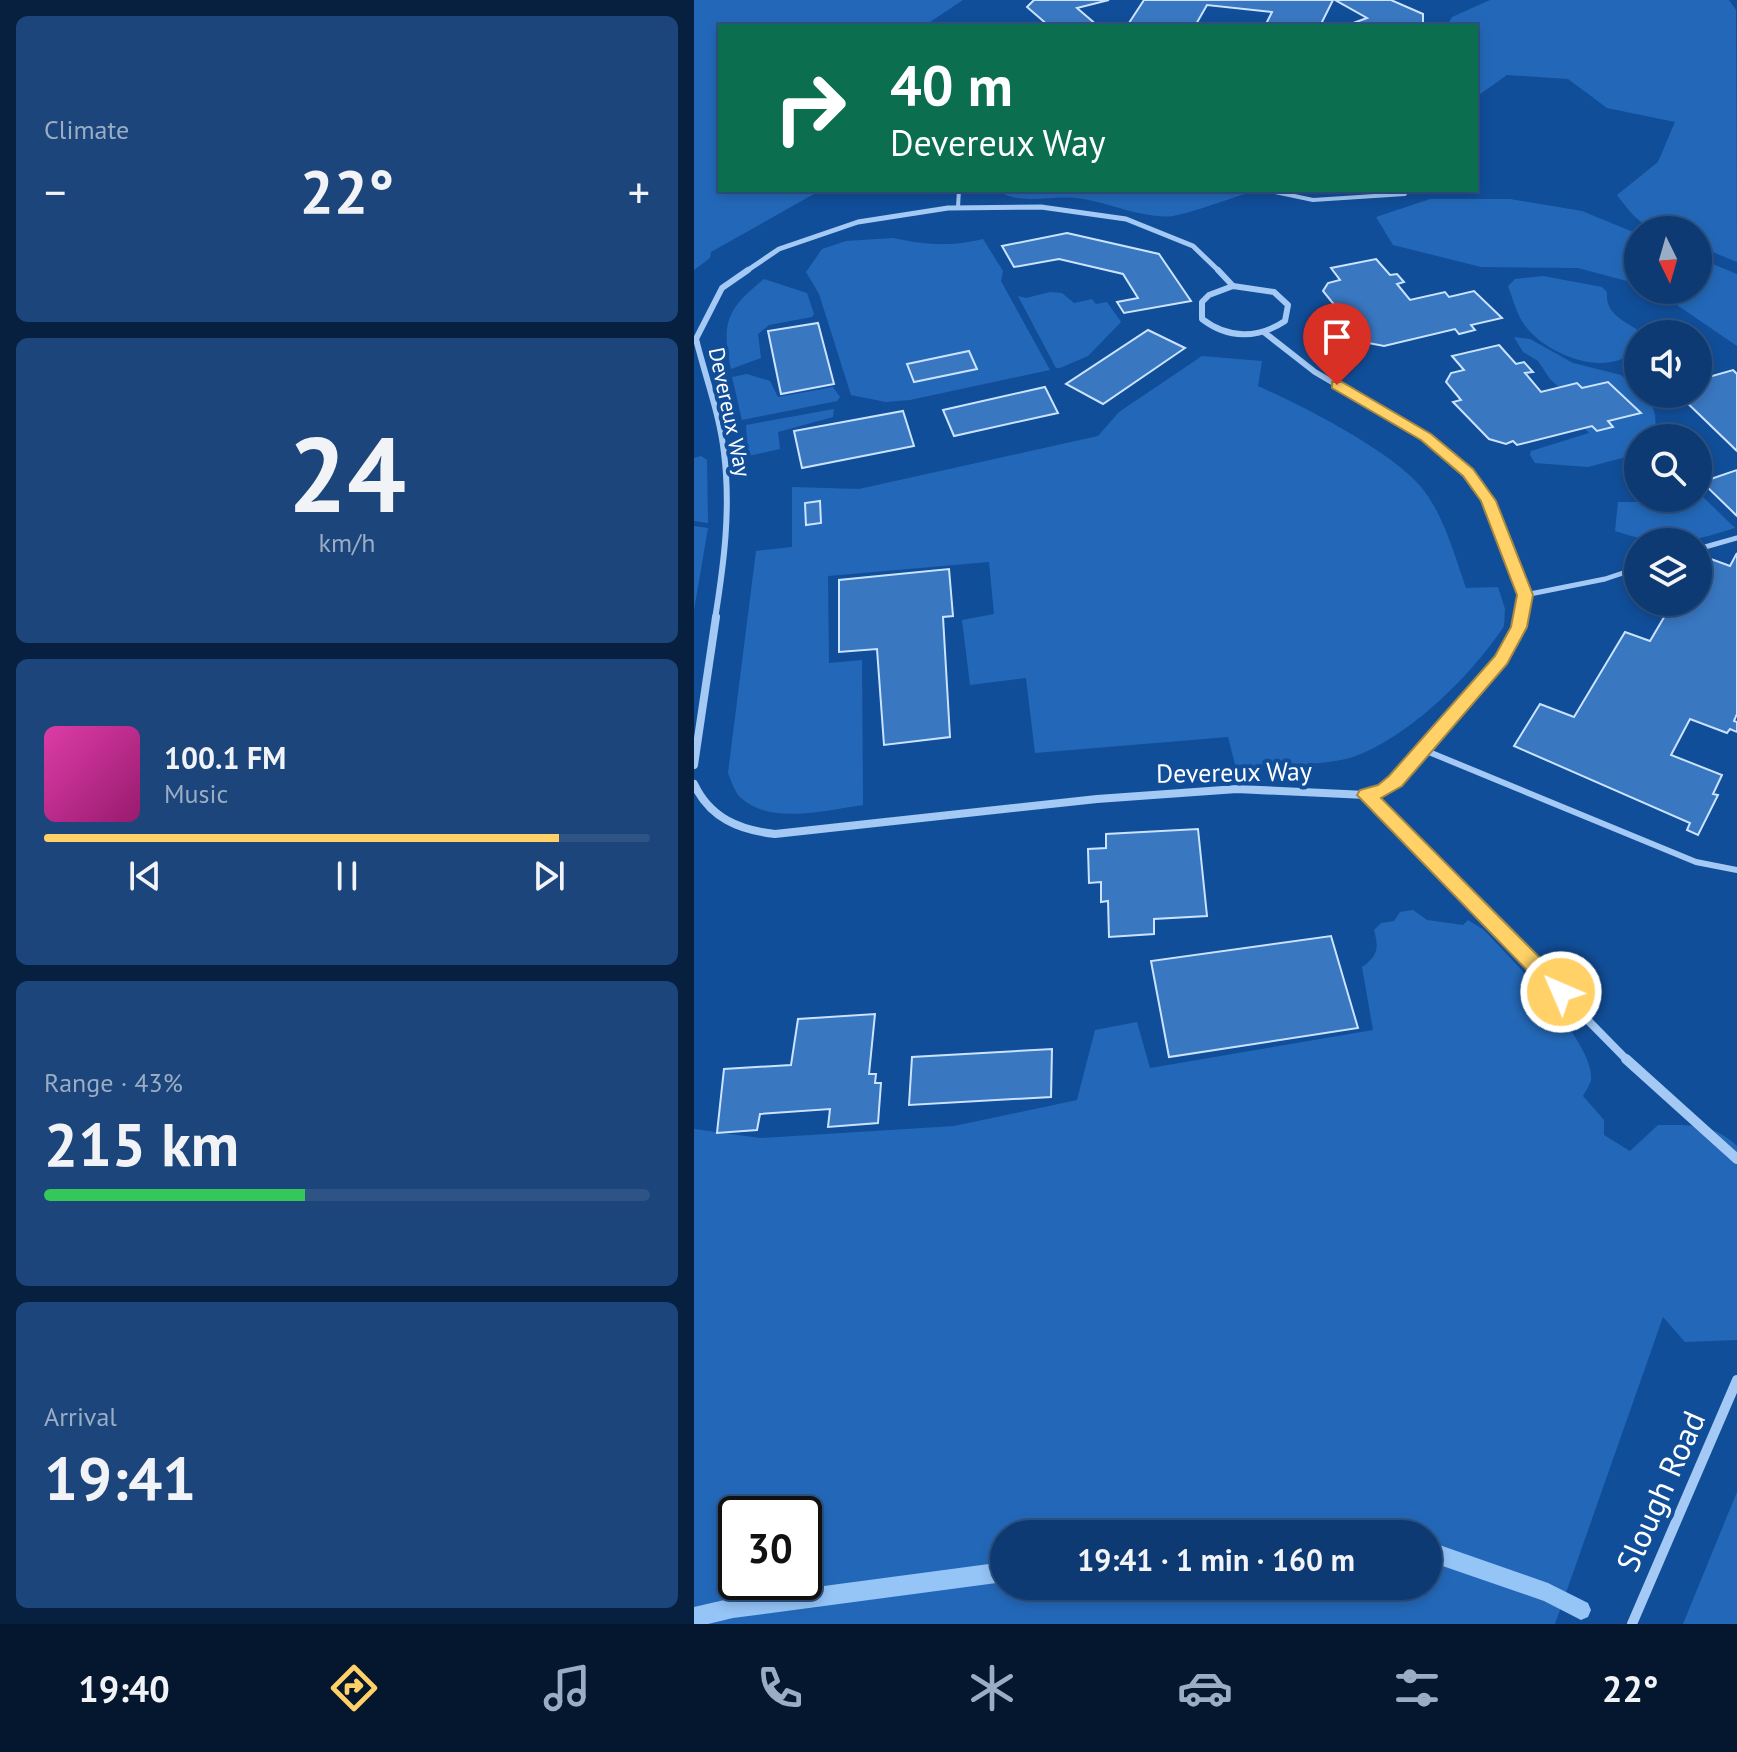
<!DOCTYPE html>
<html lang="en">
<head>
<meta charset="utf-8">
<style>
	body { margin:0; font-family:"PT Sans",sans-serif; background:#1b457b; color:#f1f3f6; height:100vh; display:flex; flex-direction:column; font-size:30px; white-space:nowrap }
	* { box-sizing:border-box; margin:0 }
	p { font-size:26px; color:#9aadc4 }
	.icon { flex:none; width:44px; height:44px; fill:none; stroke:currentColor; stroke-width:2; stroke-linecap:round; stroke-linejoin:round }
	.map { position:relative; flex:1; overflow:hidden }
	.details { display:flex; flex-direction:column; gap:16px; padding:16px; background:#07203f; width:694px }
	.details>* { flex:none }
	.banner { position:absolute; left:24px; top:24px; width:760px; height:168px; border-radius:0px; box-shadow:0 4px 12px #0003,0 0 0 2px #2d5485; background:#0b6e4f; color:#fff; overflow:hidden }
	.needle { width:52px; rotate:175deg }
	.buttons { position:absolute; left:930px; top:216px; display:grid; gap:16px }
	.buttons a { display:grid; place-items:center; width:88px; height:88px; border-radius:50%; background:#0d3a73; box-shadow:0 4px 12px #0003,0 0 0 2px #2d5485; font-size:40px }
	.speed { position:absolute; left:24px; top:1496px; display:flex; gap:16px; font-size:40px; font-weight:700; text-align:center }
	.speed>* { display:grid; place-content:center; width:104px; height:104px; border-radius:50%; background:#0d3a73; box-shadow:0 4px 12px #0003,0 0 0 2px #2d5485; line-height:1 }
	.speed .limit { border:4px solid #111; border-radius:12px; background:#fff; color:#111 }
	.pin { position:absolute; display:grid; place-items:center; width:68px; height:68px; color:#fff; margin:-82px -34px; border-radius:50% 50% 50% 0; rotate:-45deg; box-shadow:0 0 8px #0007 }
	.pin .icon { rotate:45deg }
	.me { position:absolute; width:88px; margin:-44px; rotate:315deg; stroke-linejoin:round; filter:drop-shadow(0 0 6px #0008) }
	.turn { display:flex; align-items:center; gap:28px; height:168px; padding:0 40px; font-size:36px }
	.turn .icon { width:104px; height:104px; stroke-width:2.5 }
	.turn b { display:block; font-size:56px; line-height:68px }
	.big { font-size:60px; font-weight:700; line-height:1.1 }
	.details .card { flex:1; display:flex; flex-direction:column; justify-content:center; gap:12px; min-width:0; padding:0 28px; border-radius:12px; background:#1b457b }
	.details .dial { align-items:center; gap:0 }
	.dial b { font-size:104px; line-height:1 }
	.song { display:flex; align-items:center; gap:24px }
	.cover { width:96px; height:96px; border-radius:12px; background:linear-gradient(135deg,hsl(320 70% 55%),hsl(320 70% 35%)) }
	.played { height:8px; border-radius:4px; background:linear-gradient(90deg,#ffd166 85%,#2d5485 85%) }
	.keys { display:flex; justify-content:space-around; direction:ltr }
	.heat { display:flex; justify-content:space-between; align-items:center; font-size:44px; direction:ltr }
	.charge { height:12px; border-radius:6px; background:linear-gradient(90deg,#34c759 43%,#2d5485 0) }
	.trip { position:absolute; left:296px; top:1520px; width:452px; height:80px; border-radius:40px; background:#0d3a73; box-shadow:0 4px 12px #0003,0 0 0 2px #2d5485; font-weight:700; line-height:80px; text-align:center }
	.tab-bar { display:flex; height:128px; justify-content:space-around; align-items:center; background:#05172e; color:#9aadc4 }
	.tab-bar .icon { width:56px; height:56px }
	.tab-bar .active { color:#ffd166 }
	.tab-bar b { font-size:36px; color:#f1f3f6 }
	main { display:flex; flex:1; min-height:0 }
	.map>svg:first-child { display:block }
	.green { fill:#2368b8; fill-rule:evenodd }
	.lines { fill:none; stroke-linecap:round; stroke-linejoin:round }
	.stream { fill:#95c4f7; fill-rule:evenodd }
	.building { fill:#3977c1; stroke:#cbe3fe; stroke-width:2 }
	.service-far2 { stroke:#a3c9f4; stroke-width:4 }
	.service-far1 { stroke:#a3c9f4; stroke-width:5 }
	.service { stroke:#a3c9f4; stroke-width:6 }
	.minor-far3 { stroke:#a3c9f4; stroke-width:5 }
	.minor-far2 { stroke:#a3c9f4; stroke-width:6 }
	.minor-far1 { stroke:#a3c9f4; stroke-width:8 }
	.minor { stroke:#a3c9f4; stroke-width:10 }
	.route { fill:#ffd166; stroke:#a68842; stroke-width:2 }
	.labels { text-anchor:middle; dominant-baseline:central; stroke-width:8; stroke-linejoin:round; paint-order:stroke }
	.far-street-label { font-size:22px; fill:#fff; stroke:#114e99 }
	.street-label { font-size:26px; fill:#fff; stroke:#114e99 }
	.near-street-label { font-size:32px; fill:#fff; stroke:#114e99 }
</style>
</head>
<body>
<main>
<section class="details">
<div class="card"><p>Climate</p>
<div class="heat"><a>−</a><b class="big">22°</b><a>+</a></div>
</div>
<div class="card dial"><b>24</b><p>km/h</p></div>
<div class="card">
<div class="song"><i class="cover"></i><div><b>100.1 FM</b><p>Music</p></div></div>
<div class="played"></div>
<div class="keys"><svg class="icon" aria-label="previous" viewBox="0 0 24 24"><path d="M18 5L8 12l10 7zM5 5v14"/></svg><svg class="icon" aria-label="pause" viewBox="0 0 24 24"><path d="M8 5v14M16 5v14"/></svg><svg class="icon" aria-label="next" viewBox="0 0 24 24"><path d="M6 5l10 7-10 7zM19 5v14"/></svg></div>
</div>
<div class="card"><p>Range · 43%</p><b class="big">215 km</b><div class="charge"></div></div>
<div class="card"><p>Arrival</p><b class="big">19:41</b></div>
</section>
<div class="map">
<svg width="1043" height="1624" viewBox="0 0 1043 1624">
	<rect width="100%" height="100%" fill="#114e99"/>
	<g class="green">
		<polygon points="0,0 269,0 230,26 26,26 26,190 127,190 17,252 16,258 0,270"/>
		<path d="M 796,0 L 1035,0 L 1042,10 L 1043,262 L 1004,246 L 1004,230 C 957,230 952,234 923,195 L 964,162 L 981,122 L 913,108 L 874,79 L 813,75 L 782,97 L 782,26 L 753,26 L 758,17 Z"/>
		<path d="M 303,190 L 550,190 L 551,194 C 528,201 503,211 479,216 C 452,220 411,201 382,198 C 357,195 324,206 303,190 Z"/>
		<polygon points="736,199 816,199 888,211 944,234 944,284 884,268 787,267 699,245 682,217"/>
		<path d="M 199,238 C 232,245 256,247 289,239 L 309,271 L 307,281 L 356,370 L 216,400 L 192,402 L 157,395 L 125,294 L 112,272 L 128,249 L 152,241 Z"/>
		<polygon points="1004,258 1043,274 1043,346 961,290 1004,290"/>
		<path d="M 849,276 L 908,287 L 913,292 C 911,314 929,320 945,331 L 944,347 C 916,380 855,356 832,327 C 823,316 819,299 814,286 L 821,279 Z"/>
		<path d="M 70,279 L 113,293 L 120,314 L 118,317 L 75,325 L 64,334 L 67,358 L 37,369 C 27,322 33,309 70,279 Z"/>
		<polygon points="356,292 368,293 380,303 398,299 402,304 413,302 427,322 394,356 366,368 362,368 324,296 332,298"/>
		<path d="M 820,337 L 836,339 L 879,363 L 927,375 L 944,388 L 944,394 L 950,394 C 962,408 964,420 959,438 L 944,438 L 943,454 L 894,467 L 841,463 L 836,455 L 837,451 L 895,433 L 886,423 L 873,395 L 856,379 L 844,361 L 829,352 Z"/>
		<path d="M 508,356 L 568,361 L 564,386 C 609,406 696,450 727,487 C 750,515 760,554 772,588 L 804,587 L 811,609 L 810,626 C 778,675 714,738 659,757 C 630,766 574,765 542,768 L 534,737 L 341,753 L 332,678 L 276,685 L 268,620 L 300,614 L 295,562 L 134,576 L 135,663 L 168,660 L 169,805 C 132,810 75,826 45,796 C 40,790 37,780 34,773 L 62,551 L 98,547 L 98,487 L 165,489 L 404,436 L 425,412 Z"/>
		<polygon points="53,374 76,381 84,397 139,387 146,397 143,401 48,420 38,377"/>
		<polygon points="140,409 139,417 84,432 86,449 54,456 52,425"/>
		<polygon points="7,456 13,460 14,523 0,521 0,458"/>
		<path d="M 1008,496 L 1041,528 C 991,544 970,547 921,531 L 924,502 L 971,502 Z"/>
		<polygon points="0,526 14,528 0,610"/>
		<path d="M 719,910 L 733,920 L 769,925 L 774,920 L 790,930 C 816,958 901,1042 897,1080 C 896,1085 891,1092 889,1096 L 910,1120 L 910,1135 L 936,1151 L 964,1125 C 996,1125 1019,1123 1043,1146 L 1043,1340 L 991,1342 L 969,1317 L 861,1624 L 0,1624 L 0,1129 L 66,1138 L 260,1126 L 383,1100 L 401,1030 L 443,1022 L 456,1068 L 679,1030 L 668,967 C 684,956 685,948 680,930 L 687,923 L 700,921 L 706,912 ZM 42,1514 L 110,1514 L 110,1582 L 42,1582 ZM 310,1534 L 734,1534 L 734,1586 L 310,1586 Z"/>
		<polygon points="1043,1492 1043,1624 989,1624"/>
	</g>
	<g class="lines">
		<g class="stream">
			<polygon points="734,1541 854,1583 894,1603 897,1610 894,1617 887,1620 850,1601 734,1561"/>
			<polygon points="310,1562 310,1582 39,1618 14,1624 0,1624 0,1607 39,1598"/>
		</g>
	</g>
	<g class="building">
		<polygon points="340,0 415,0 383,8 404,26 355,26 333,7"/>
		<polygon points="450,0 639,0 626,26 571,26 578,12 513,5 501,26 433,26"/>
		<polygon points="641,0 697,0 729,14 729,26 651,26 673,18"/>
		<polygon points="373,233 465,254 497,301 430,313 423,302 444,298 429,274 365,259 320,267 308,246"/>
		<polygon points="682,259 696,275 703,274 710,282 703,284 716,300 751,292 755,297 780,291 808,318 777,325 781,330 765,334 761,329 690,346 664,341 634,308 642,307 629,291 634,283 646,280 637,268"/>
		<polygon points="124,323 140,384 87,394 74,331"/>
		<polygon points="454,330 491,348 409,404 372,384"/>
		<polygon points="805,345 822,364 830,362 839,372 831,373 847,392 883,383 888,388 914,382 947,413 914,421 919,427 903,431 898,426 823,445 819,441 812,444 795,439 759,402 767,400 752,382 757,373 770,370 758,356"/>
		<polygon points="275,351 283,369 220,382 213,364"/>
		<polygon points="1039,370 1043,374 1043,451 984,394 1004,394 1004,380"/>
		<polygon points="351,387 364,413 260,436 249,410"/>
		<polygon points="209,411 220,446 108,468 100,431"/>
		<polygon points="1043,470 1043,516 1008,482"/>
		<polygon points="126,501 127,523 112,525 111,503"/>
		<polygon points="1043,553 1043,714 1040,721 1043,722 1043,732 1036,729 1033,733 996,719 977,755 1028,775 1019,794 1024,795 1004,835 993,830 996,823 820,746 846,704 880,717 931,632 956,641 979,602 1004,602 1004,574 1008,575 1017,559 1036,566"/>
		<polygon points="255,569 259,616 249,617 256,737 190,745 183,649 145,652 145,580"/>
		<polygon points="504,829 513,916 460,919 460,934 415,937 414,901 407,902 407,882 395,883 394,849 412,848 412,834"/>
		<polygon points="637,936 664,1028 475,1057 457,961"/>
		<polygon points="181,1014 175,1074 182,1074 181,1083 187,1083 184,1123 134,1127 136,1109 66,1114 63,1130 23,1133 30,1069 97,1065 104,1019"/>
		<polygon points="358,1049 357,1097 215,1105 218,1057"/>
	</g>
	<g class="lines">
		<g class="service-far2">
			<polyline points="572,190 619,200 711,194"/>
			<polyline points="264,207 265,190"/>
		</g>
		<g class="service-far1">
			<polyline points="1004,549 1043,538"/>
			<polyline points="831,595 911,579 944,568"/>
		</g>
		<polyline class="service" points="730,750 1002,862 1043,870"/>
		<polyline class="minor-far3" points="51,272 85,249 164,222 254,208 347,207 432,219 499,246 526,272"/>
		<g class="minor-far2">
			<polyline points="524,270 539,286"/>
			<path d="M 539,286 L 580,292 L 594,305 L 591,321 C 564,339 534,339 508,319 L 508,302 L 515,295 Z"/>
			<polyline points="571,333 621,372 732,437 774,472 794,501 831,595 827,619"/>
			<path d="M 21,619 C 30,563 37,509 30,453 C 26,415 11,376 2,339 L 28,288 L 54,270"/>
		</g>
		<g class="minor-far1">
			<polyline points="0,765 22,617"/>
			<path d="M 0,784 C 16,818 45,830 81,834 L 403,799 L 543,789 L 672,795 L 690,791 L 807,660 L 827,617"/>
			<polyline points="672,795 934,1061"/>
		</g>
		<g class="minor">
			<polyline points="932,1059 1043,1159"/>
			<polyline points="938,1624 1043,1380"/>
		</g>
	</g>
	<polygon class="route" points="638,382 648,382 737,434 779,469 802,501 839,595 833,627 813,664 708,786 687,798 874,986 877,992 874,998 860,998 663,795 666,790 684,785 695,776 801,656 817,627 823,595 787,501 769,476 727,440 638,388"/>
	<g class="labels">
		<g class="far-street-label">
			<text transform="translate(36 412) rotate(78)">Devereux Way</text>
		</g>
		<g class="street-label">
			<text transform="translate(540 772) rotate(-1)">Devereux Way</text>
		</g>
		<g class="near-street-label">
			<text transform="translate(966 1491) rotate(-66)">Slough Road</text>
		</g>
	</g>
</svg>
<div class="buttons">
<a><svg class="needle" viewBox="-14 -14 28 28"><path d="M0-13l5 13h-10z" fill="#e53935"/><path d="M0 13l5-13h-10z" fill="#9aadc4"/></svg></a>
<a><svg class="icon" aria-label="sound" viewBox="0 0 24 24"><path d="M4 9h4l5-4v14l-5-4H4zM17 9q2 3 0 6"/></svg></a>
<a><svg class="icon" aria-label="search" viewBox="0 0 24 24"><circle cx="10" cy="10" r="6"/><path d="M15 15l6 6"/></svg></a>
<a><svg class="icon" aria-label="layers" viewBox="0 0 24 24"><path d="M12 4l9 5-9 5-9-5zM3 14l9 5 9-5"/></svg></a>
</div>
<div class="speed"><div class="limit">30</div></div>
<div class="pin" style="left:643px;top:385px;background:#d93025"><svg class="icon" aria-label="arrive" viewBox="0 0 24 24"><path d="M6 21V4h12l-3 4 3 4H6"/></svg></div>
<svg class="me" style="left:867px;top:992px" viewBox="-20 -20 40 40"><circle r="17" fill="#ffd166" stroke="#fff" stroke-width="3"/><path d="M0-11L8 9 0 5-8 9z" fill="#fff"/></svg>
<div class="trip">19:41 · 1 min · 160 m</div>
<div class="banner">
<div class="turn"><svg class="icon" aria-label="right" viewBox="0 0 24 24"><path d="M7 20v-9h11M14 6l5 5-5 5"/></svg><div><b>40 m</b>Devereux Way</div></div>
</div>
</div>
</main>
<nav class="tab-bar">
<b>19:40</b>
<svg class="icon active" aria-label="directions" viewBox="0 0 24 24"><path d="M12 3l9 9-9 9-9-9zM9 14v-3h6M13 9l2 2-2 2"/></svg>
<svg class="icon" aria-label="music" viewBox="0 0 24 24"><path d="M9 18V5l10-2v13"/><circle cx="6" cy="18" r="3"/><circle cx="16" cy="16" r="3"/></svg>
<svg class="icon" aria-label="phone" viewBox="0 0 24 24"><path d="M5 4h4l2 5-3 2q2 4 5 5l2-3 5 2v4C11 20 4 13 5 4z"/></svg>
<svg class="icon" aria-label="climate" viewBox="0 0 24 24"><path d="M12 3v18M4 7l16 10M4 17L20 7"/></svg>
<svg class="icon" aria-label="car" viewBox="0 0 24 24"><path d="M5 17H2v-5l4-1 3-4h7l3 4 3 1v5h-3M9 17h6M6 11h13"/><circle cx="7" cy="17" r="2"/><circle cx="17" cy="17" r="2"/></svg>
<svg class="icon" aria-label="filters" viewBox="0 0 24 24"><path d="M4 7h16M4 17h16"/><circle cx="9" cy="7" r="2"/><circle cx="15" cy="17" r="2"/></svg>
<b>22°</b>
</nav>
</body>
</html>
